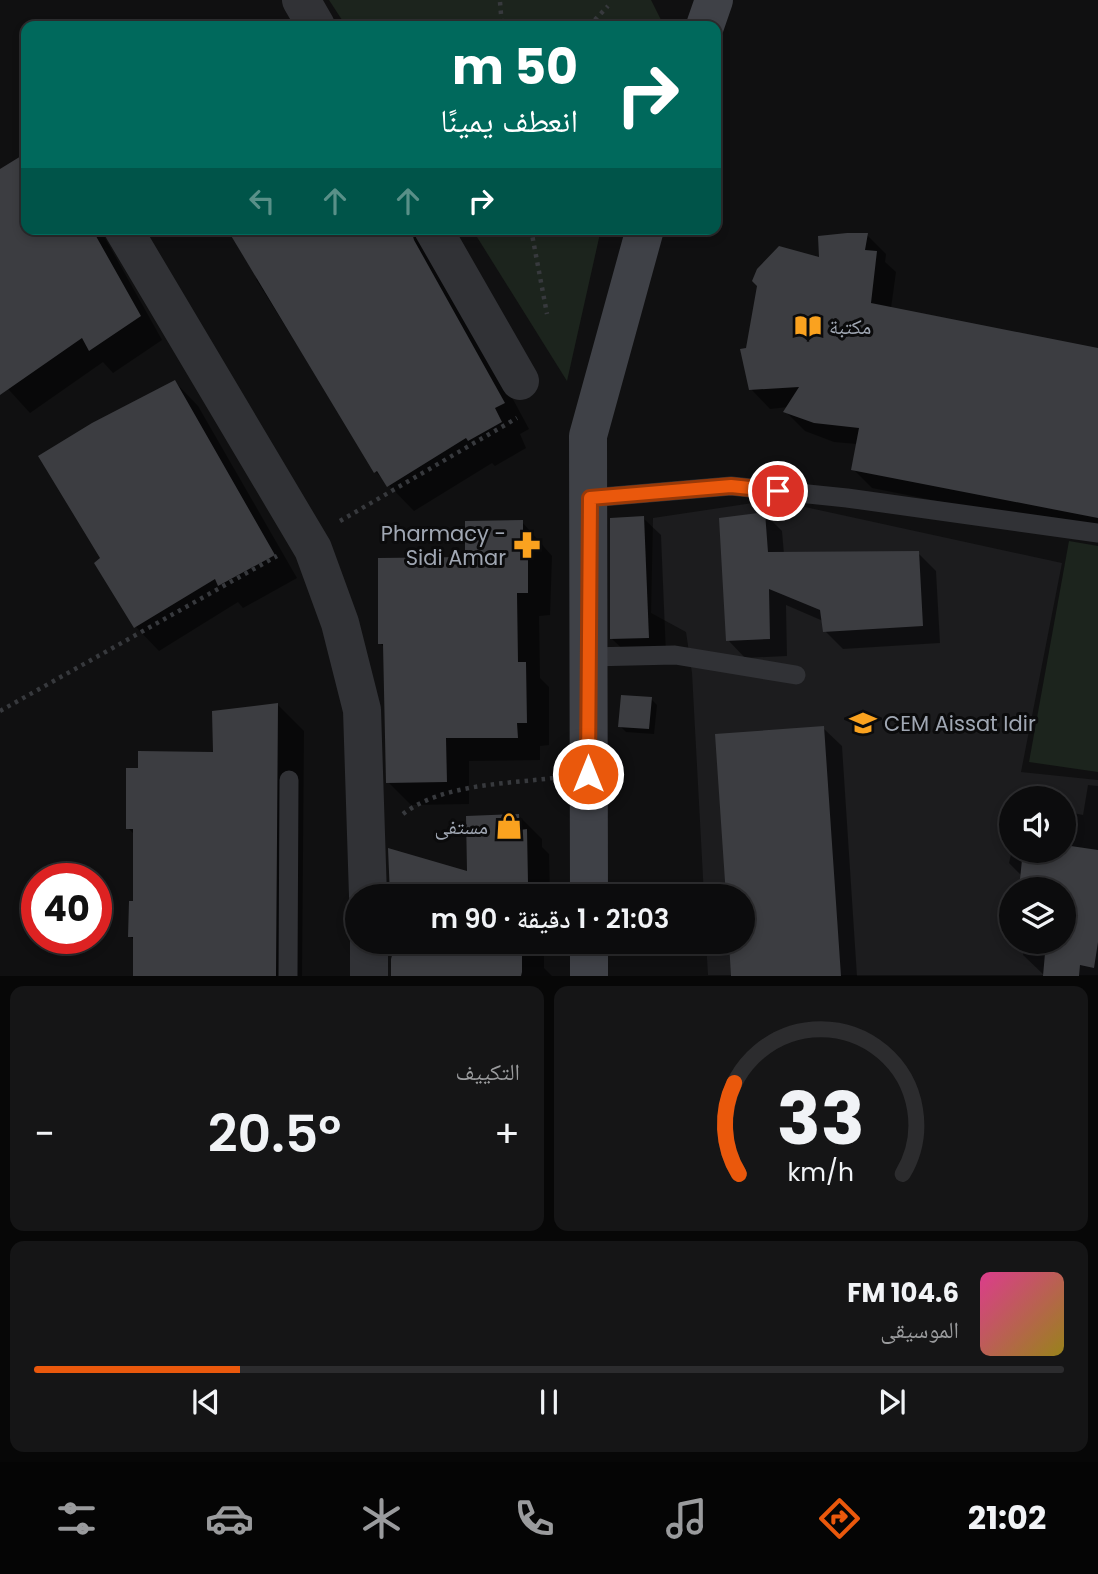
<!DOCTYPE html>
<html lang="ar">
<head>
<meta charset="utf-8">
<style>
	body { margin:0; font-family:Poppins,"Noto Naskh Arabic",sans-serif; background:#151516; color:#f1f3f6; direction:rtl; height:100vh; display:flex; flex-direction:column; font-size:26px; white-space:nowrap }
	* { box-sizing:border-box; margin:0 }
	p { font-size:23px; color:#9a9b9d }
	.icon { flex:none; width:38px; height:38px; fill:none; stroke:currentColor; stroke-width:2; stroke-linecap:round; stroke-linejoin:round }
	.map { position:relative; height:976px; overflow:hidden; direction:ltr }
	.details { display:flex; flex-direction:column; gap:10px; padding:10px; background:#070707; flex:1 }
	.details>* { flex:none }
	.guide { position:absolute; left:21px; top:21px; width:700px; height:214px; border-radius:14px; box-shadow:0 4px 10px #0003,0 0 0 2px #2c2c2e; direction:rtl; background:#00695c; color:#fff; overflow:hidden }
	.fabs { position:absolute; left:999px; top:786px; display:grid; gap:14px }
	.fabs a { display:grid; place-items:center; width:77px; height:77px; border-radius:50%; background:#0c0c0d; box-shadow:0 4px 10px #0003,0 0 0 2px #2c2c2e; font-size:35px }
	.speed { position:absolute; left:21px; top:863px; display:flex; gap:14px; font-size:35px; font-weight:700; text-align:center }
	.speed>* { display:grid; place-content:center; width:91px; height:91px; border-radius:50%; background:#0c0c0d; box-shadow:0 4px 10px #0003,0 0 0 2px #2c2c2e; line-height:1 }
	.speed .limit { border:10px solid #d22; background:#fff; color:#111 }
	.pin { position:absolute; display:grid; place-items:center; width:60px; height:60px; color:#fff; margin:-30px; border:4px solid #fff; border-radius:50%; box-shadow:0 2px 7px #0007 }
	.me { position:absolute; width:77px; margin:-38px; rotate:0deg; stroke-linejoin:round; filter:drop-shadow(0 0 5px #0008) }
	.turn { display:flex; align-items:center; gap:24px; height:147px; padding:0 28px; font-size:32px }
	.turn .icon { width:91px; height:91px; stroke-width:2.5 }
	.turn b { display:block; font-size:49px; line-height:60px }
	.lanes { display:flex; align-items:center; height:66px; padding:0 28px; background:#0003; justify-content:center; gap:35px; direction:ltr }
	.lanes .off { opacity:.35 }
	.big { font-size:52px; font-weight:600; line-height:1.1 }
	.details .widget { flex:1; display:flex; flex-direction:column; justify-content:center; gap:10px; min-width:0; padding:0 24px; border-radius:14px; background:#151516 }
	.details .dial { align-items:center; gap:0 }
	.dial svg { height:182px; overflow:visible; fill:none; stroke:#2c2c2e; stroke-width:7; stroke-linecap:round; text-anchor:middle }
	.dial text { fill:#f1f3f6; stroke:none }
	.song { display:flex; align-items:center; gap:21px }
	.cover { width:84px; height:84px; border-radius:10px; background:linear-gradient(135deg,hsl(330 70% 55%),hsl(50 70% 35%)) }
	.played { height:7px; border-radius:4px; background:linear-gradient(90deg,#ea580c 20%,#2c2c2e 20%) }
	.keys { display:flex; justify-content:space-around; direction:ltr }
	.heat { display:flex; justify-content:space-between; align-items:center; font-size:38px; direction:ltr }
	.details .tiles { flex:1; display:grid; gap:10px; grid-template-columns:1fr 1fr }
	.widget:last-child { grid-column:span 2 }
	.trip { position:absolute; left:345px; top:884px; width:410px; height:70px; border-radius:35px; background:#0c0c0d; box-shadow:0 4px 10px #0003,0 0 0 2px #2c2c2e; font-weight:600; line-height:70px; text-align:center; direction:rtl }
	.tabs { display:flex; height:112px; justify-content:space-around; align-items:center; background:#050505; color:#9a9b9d }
	.tabs .icon { width:49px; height:49px }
	.tabs .on { color:#ea580c }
	.tabs b { font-size:32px; color:#f1f3f6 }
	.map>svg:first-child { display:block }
	.built { fill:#1c1c1e; fill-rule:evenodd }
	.green { fill:#1c241d }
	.shadow { fill:#0007 }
	.building { fill:#3c3d41 }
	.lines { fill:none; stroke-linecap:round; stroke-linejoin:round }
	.path { stroke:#37393d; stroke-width:4.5; stroke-dasharray:3.5 5; stroke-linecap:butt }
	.lane { stroke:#313236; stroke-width:19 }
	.street { stroke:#313236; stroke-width:38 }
	.secondary { stroke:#3f4147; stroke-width:38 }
	.route-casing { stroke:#983908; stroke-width:18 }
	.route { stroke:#ea580c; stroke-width:12 }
	.labels { text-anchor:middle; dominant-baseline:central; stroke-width:6; stroke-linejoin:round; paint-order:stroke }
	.poi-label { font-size:21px; fill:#a0a7b3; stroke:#0b0b0c; text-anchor:start }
</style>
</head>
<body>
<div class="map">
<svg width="1098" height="976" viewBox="0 0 1098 976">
	<rect width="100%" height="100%" fill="#101011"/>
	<path class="built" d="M 773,500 L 1062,563 L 1021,772 L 1098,780 L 1098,975 L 708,975 L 706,942 L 742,942 L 742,896 L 704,896 L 692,673 L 686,632 L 651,613 L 653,518 ZM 1012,798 L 1064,798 L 1064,850 L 1012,850 ZM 1012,889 L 1064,889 L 1064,942 L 1012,942 Z"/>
	<g class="green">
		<polygon points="329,0 651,0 664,26 346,26"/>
		<polygon points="472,229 601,229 567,381"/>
		<polygon points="1069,541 1098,546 1098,772 1029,762"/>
	</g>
	<g class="shadow">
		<polygon points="26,155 26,229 100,229 162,340 113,373 103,362 30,413 0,380 0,171"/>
		<polygon points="240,229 421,229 529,429 520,434 526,448 495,466 492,463 414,511 376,472 256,279 259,278"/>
		<polygon points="867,235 886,254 885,262 896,272 891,308 1098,349 1098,533 872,488 853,469 857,444 834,442 805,431 786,412 788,407 770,409 751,389 748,349 820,259"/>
		<polygon points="175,382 198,406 297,578 243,608 238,602 159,651 136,627 96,563 103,559"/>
		<polygon points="765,514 782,531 784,554 918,553 936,571 940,643 843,649 825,631 823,621 786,605 787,656 745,658 728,640"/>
		<polygon points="643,518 661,535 666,655 630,656 612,639"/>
		<polygon points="522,522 552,556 550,615 539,616 540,678 549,687 549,745 540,746 540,760 469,761 469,804 411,805 388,782 385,648 380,643 467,559"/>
		<polygon points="651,699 657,705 654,734 626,732 620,726"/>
		<polygon points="278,705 304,731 302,976 135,976 135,941 130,936 135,903 135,835 128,828 214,753"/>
		<polygon points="823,728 842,746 857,976 733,976 731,942 742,942 742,896 728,896"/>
		<polygon points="1088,785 1098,786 1098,976 1045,976 1023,955 1025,942 1064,942 1064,889 1021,889 1022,876 1009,863 1012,850 1064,850 1064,811 1083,815"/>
		<polygon points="519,816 542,839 542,847 549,854 550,896 392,896 469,873"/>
		<polygon points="398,942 544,942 544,968 552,976 392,976"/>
	</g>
	<g class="building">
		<polygon points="26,153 26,229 92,229 141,316 89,351 82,338 0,395 0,169"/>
		<polygon points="227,229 411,229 414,240 505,403 495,408 502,422 468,441 466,438 387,487 377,471 374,473"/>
		<polygon points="847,233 868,233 865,250 877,251 871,303 1098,348 1098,518 851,470 859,428 814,423 783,412 799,387 749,390 740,349 746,348 757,286 752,281 757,269 779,246 819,257 818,236"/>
		<polygon points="175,380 275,555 218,586 215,579 134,628 94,563 100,558 38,456 92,423"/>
		<polygon points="765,512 768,552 919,551 923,626 823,632 820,610 769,589 770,639 726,641 719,518"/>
		<polygon points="644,516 649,638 610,639 610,518"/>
		<polygon points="523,520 523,532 530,532 531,559 528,559 528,593 517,593 518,662 526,662 527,723 517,723 518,738 446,738 447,782 386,783 383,644 378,644 378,558 465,557 465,521"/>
		<polygon points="621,695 652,697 649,729 618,727"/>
		<polygon points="278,703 276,976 133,976 133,937 128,937 129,901 133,901 133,829 126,829 126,768 138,768 138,751 213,752 212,711"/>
		<polygon points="824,726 841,976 731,976 729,942 742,942 742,896 726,896 715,734"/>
		<polygon points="519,814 520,830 527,829 528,883 521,883 521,896 390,896 388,848 467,871 466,816"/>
		<polygon points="1064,845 1098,850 1098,942 1094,968 1080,965 1079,976 1043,976 1046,942 1064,942 1064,889 1019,889 1023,850 1064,850"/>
		<polygon points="396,942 522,942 522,972 521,976 391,976 391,959"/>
	</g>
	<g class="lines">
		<g class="path">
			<polyline points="500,2 502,26"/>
			<polyline points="589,26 608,6"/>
			<polyline points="531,229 547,314"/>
			<polyline points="340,521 517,418"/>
			<polyline points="0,711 277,556"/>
			<path d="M 403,814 C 442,784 505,784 553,778"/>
		</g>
		<g class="lane">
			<polyline points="590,498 731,486 847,498 1098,533"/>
			<polyline points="589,657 675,655 796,675"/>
			<polyline points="288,976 289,780"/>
		</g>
		<g class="street">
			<polyline points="301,0 316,26"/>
			<polyline points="123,229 313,549 340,623 362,710 368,896"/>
			<polyline points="433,229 520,381"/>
			<polyline points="369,942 369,976"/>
		</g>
		<g class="secondary">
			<polyline points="705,26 714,0"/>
			<polyline points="589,896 588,436 645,229"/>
			<polyline points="589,942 589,976"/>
		</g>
	</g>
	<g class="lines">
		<defs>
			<polyline id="route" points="588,774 590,498 731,486 778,491"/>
		</defs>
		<use href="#route" class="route-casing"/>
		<use href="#route" class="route"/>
	</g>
	<defs>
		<symbol id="library-bare" viewBox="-9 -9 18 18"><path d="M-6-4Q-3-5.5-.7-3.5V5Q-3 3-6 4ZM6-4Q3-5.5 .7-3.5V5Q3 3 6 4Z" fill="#faa21f" stroke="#0b0b0c" stroke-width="2.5" paint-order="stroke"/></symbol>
		<symbol id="pharmacy-bare" viewBox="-9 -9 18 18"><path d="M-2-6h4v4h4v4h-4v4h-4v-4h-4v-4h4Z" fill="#faa21f" stroke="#0b0b0c" stroke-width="2.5" paint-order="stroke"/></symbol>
		<symbol id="school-bare" viewBox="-9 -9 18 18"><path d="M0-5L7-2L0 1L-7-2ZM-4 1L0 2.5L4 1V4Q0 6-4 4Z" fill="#faa21f" stroke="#0b0b0c" stroke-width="2.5" paint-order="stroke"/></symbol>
		<symbol id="shop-bare" viewBox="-9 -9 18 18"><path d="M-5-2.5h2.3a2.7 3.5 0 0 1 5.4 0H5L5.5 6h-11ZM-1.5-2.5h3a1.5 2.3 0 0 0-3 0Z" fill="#faa21f" stroke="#0b0b0c" stroke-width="2.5" paint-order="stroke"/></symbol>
	</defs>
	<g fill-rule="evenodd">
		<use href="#library-bare" x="789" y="307" width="38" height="38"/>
		<use href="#pharmacy-bare" x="508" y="526" width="38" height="38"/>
		<use href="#school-bare" x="844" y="704" width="38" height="38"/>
		<use href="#shop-bare" x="490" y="807" width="38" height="38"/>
	</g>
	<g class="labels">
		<g class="poi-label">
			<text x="829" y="326">مكتبة</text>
			<text x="506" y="533" text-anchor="end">Pharmacy -<tspan x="506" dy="24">Sidi Amar</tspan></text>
			<text x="884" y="723">CEM Aissat Idir</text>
			<text x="488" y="826" text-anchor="end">مستفى</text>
		</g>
	</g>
</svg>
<div class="fabs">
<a><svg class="icon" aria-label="sound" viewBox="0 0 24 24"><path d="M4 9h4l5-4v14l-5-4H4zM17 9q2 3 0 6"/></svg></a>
<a><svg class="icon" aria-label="layers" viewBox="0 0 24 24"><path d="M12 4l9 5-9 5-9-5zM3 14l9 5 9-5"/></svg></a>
</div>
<div class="speed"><div class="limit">40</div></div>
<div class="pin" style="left:778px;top:491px;background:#d93025"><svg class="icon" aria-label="arrive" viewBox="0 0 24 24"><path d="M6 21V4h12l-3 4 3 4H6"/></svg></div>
<svg class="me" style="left:588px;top:774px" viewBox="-20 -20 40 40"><circle r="17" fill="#ea580c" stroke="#fff" stroke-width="3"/><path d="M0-11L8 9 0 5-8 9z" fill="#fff"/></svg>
<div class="trip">21:03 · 1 دقيقة · 90 m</div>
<div class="guide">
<div class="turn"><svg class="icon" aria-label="right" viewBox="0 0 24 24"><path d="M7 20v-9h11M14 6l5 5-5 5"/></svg><div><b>50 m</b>انعطف يمينًا</div></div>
<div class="lanes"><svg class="icon off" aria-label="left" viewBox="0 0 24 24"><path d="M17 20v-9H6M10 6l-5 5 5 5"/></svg><svg class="icon off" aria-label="ahead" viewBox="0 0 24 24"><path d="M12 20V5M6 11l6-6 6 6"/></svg><svg class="icon off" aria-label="ahead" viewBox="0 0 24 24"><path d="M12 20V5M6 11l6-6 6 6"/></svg><svg class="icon" aria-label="right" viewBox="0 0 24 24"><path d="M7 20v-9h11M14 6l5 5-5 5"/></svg></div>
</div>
</div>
<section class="details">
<div class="tiles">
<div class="widget dial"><svg viewBox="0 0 100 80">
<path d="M14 69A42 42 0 1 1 86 69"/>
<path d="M14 69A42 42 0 0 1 12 29" stroke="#ea580c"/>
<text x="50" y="56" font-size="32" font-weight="700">33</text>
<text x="50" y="72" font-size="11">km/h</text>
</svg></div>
<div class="widget"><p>التكييف</p>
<div class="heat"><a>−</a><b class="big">20.5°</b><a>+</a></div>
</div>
<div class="widget">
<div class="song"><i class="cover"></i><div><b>104.6 FM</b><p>الموسيقى</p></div></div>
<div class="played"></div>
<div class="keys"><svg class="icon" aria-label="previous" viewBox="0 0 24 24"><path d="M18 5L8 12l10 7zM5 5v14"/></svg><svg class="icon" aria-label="pause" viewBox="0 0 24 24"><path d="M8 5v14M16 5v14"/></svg><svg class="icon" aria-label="next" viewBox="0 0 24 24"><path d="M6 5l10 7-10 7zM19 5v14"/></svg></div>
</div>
</div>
</section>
<nav class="tabs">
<b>21:02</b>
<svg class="icon on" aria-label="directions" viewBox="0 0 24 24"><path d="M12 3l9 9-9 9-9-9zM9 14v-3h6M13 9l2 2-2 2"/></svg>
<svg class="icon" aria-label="music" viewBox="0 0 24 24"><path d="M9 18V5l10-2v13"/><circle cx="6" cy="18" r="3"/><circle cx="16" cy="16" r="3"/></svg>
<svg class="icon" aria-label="phone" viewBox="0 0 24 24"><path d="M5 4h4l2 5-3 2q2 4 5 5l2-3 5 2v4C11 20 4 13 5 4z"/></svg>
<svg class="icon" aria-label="climate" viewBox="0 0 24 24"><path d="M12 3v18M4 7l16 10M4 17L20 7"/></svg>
<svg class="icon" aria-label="car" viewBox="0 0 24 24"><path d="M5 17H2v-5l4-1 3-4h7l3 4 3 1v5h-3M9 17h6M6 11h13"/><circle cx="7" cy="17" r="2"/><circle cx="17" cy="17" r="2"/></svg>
<svg class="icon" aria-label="filters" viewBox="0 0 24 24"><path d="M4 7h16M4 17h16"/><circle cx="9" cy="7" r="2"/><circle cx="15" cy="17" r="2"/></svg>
</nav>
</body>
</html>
